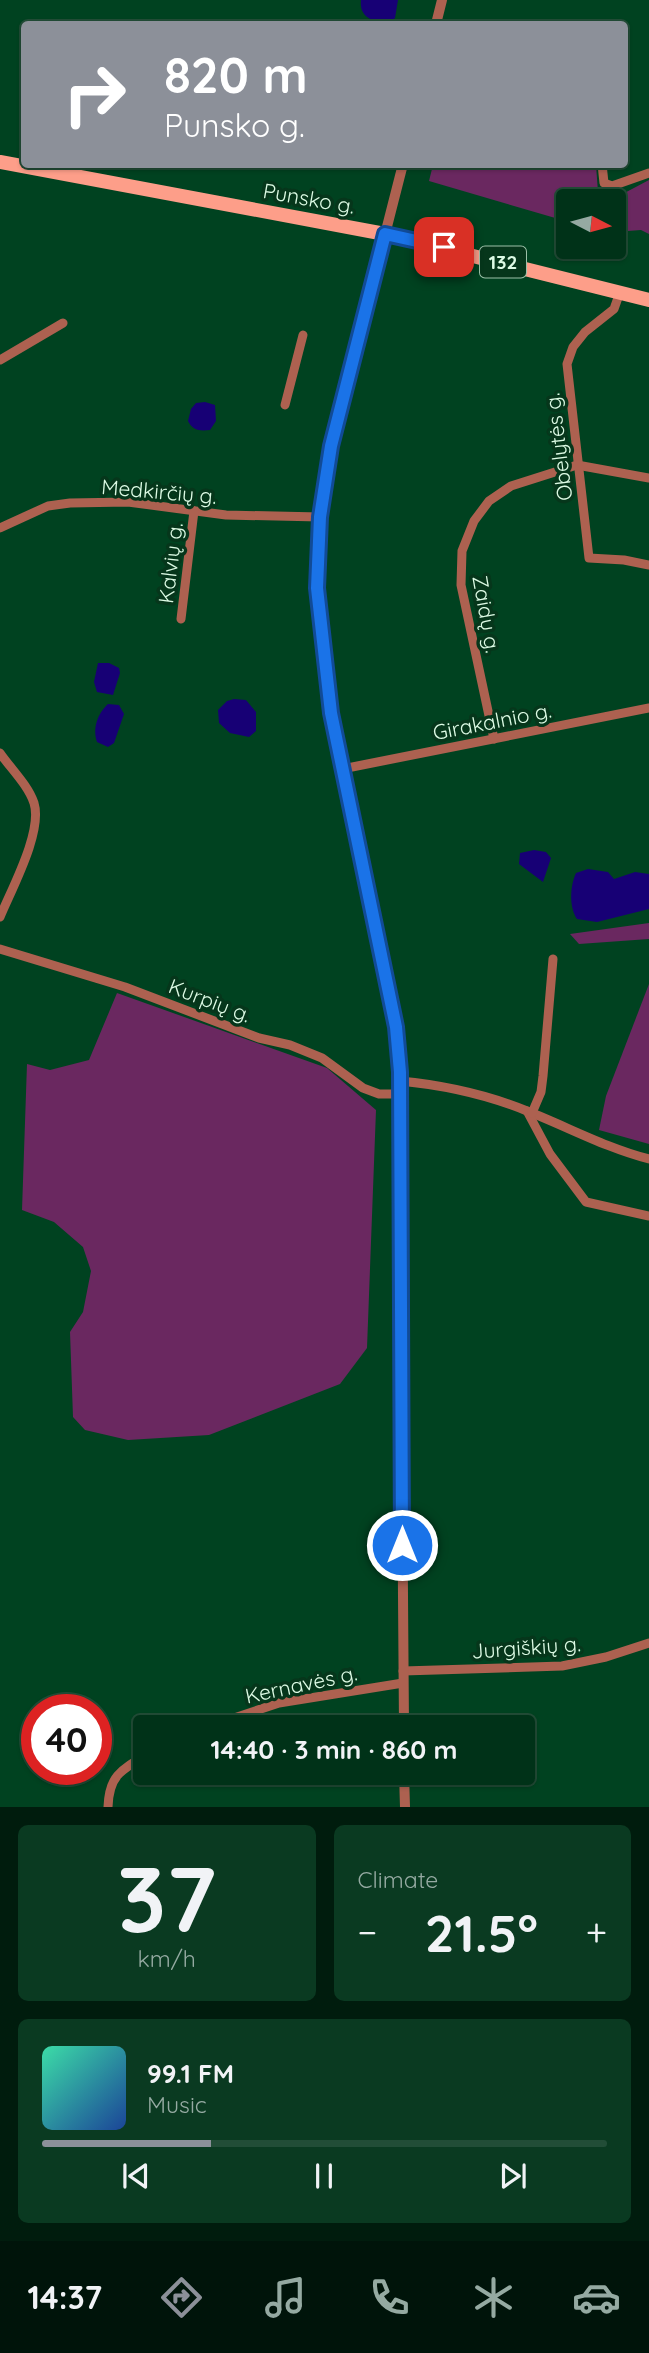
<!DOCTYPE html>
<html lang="en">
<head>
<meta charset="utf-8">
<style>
	body { margin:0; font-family:Quicksand,sans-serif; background:#0a3a21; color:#f1f3f6; height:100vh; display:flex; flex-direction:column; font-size:26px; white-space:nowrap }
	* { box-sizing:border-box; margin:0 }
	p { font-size:23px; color:#95aaa2 }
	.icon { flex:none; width:38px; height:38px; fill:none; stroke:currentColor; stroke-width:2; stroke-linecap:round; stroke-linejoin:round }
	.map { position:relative; height:1807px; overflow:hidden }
	.drawer { display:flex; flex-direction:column; gap:18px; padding:18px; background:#001c0d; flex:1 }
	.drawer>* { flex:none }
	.guide { position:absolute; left:21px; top:21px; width:607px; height:147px; border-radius:7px; box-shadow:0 2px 5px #0004,0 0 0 2px #224d37; background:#8c9099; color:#fff; overflow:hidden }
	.needle { width:46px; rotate:96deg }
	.fabs { position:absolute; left:556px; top:189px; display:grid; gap:14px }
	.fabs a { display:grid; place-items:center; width:70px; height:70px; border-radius:7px; background:#003218; box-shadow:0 2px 5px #0004,0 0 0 2px #224d37; font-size:35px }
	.speed { position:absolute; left:21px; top:1694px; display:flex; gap:14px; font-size:35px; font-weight:700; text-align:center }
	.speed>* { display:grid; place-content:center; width:91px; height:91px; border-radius:50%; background:#003218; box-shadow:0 2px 5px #0004,0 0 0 2px #224d37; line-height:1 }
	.speed .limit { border:10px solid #d22; background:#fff; color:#111 }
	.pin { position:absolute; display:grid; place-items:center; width:60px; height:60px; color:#fff; margin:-30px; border-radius:14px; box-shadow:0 4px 10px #0006 }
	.me { position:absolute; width:77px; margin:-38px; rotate:0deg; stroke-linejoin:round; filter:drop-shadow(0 0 5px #0008) }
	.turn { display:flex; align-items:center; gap:24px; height:147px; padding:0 28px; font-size:32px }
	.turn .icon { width:91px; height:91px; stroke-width:2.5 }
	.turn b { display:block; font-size:49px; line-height:60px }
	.big { font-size:52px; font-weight:700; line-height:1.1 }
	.drawer .tile { flex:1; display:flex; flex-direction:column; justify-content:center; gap:10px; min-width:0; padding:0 24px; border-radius:10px; background:#0a3a21 }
	.drawer .dial { align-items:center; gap:0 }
	.dial b { font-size:91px; line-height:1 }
	.song { display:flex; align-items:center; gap:21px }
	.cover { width:84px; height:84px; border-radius:10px; background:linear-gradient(135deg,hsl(160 70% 55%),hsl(220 70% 35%)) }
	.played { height:7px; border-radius:4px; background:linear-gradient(90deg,#8c9099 30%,#224d37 30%) }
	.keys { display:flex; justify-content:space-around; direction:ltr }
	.heat { display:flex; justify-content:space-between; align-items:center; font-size:38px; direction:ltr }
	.drawer .tiles { flex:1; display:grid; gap:18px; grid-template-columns:1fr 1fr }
	.tile:last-child { grid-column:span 2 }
	.trip { position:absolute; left:133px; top:1715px; width:402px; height:70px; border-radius:7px; background:#003218; box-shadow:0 2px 5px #0004,0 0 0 2px #224d37; font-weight:700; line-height:70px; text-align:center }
	.menu { display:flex; height:112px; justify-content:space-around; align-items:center; background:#00140a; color:#95aaa2 }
	.menu .icon { width:49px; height:49px }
	.menu .selected { color:#8c9099 }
	.menu b { font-size:32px; color:#f1f3f6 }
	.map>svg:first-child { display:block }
	.green { fill:#6a2860 }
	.water { fill:#170075 }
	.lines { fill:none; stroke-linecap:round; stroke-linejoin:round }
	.minor { stroke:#ad6150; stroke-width:9 }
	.tertiary { stroke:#ad6150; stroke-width:10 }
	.primary { stroke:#fd9e89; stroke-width:14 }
	.route-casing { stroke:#114b97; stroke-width:18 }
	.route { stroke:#1a73e8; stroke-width:12 }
	.labels { text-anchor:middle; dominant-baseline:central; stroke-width:7; stroke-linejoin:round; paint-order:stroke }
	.shield { fill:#06361b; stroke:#9cc0a8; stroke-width:2 }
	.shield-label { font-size:19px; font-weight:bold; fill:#ddfbe5 }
	.street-label { font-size:21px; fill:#ddfbe5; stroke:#06361b }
</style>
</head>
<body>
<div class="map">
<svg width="649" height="1807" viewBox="0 0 649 1807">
	<rect width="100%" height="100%" fill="#004220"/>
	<g class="green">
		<polygon points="433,165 596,165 598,192 615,198 649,180 649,234 641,230 614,232 614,201 569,201 569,222 429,181"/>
		<polygon points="649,923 649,939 579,944 570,934"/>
		<polygon points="649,984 649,1144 599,1130 606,1096"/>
		<polygon points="117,993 327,1068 376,1110 367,1348 340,1384 209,1435 128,1440 85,1430 73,1417 70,1332 83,1312 91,1271 83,1247 54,1222 22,1210 27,1064 50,1070 89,1060"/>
	</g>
	<g class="water">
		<path d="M 361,0 L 398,0 L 395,18 L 390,22 C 374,23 359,18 361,0 Z"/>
		<path d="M 205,402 L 215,405 L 216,421 L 210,430 C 200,431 193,431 188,421 L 191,409 L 196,403 Z"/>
		<polygon points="98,663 109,663 119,668 120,673 113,695 97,692 94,682"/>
		<polygon points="234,699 246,700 256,712 256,731 249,737 230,733 219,723 218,710 227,701"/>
		<path d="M 108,704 L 119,705 L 124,714 L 114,743 L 108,747 L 97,742 C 92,728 98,713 108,704 Z"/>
		<polygon points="534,850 546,852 551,858 543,882 519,864 520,853"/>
		<path d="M 588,869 L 608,872 L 614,879 L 635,872 L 649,874 L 649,909 L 597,922 L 577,919 C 569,907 570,886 576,873 Z"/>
	</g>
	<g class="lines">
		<g class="minor">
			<polyline points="602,164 604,183 612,186 649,173"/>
			<polyline points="620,292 614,309 585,332 573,347 567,364 589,558 624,560 649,565"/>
			<polyline points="0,360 63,323"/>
			<polyline points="285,405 303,335"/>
			<polyline points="0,528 48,506 70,503 128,502 226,515 320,517"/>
			<polyline points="181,619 194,511"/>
			<polyline points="494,739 461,585 462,551 474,521 489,501 511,486 577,465 649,478"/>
			<path d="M 0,753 C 11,769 28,785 34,803 C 43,832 11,890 0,917"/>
			<polyline points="342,769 649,708"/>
			<polyline points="0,949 125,987 259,1038 290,1045 322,1058 363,1088 379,1094 400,1094"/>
			<path d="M 400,1081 C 442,1085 488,1095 527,1111 C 568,1127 606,1148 649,1159"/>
			<polyline points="527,1111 550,1154 586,1202 649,1216"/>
			<polyline points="532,1113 541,1092 543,1076 553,959"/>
			<polyline points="403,1671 562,1666 606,1657 649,1643"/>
			<polyline points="207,1727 279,1703 403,1683"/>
			<path d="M 108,1807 C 109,1777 120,1770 145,1756"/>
		</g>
		<g class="tertiary">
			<polyline points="436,24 442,0"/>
			<polyline points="403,164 331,446 320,517 317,588 329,705 396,1027 399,1072 404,1727"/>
			<polyline points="404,1773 405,1807"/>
		</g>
		<polyline class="primary" points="0,162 385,234 649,300"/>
	</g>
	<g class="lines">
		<defs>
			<polyline id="route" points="402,1545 400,1072 396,1027 331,713 317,588 320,517 331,446 385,234 444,247"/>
		</defs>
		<use href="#route" class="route-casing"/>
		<use href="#route" class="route"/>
	</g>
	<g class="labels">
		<rect class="shield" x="480" y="246.5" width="46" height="31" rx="5"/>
		<g class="shield-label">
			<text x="503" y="262">132</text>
		</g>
		<g class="street-label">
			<text transform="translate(309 198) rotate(10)">Punsko g.</text>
			<text transform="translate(558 447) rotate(-97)">Obelytės g.</text>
			<text transform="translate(159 491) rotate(5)">Medkirčių g.</text>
			<text transform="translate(170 563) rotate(-83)">Kalvių g.</text>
			<text transform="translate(487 614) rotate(80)">Zaidų g.</text>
			<text transform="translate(492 721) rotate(-11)">Girakalnio g.</text>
			<text transform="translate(210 1000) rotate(21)">Kurpių g.</text>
			<text transform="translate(526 1647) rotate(-4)">Jurgiškių g.</text>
			<text transform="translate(301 1684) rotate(-12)">Kernavės g.</text>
		</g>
	</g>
</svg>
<div class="fabs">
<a><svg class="needle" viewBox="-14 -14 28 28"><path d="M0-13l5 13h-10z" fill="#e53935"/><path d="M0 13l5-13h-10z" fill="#95aaa2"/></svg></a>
</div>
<div class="speed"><div class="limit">40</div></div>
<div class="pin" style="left:444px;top:247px;background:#d93025"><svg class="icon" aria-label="arrive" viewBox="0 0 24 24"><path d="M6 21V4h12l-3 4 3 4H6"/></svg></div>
<svg class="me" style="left:402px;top:1545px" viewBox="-20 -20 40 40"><circle r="17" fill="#1a73e8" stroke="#fff" stroke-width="3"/><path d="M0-11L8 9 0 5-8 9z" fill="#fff"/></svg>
<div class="trip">14:40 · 3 min · 860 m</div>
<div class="guide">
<div class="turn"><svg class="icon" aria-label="right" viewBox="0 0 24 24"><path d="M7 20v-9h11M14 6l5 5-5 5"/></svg><div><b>820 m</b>Punsko g.</div></div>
</div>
</div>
<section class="drawer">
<div class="tiles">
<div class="tile dial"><b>37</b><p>km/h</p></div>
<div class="tile"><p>Climate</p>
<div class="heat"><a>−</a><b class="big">21.5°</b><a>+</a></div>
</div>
<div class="tile">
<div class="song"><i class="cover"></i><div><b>99.1 FM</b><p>Music</p></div></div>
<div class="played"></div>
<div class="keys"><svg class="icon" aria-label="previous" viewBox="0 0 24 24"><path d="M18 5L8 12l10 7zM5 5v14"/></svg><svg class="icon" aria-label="pause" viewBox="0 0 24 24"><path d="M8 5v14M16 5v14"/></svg><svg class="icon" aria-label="next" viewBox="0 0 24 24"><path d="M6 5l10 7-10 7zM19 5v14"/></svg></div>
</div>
</div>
</section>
<nav class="menu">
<b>14:37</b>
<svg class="icon selected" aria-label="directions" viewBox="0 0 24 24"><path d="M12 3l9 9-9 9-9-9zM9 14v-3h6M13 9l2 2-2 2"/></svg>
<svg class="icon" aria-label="music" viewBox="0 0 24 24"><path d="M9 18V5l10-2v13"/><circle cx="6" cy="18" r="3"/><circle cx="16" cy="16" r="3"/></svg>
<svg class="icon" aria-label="phone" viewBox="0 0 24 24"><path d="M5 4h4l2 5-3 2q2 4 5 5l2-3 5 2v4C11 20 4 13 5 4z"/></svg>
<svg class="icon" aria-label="climate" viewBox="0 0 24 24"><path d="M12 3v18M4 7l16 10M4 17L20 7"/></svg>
<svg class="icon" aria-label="car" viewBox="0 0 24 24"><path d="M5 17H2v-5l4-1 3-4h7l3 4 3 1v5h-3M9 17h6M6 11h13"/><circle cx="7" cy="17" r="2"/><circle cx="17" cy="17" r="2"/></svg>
</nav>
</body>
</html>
